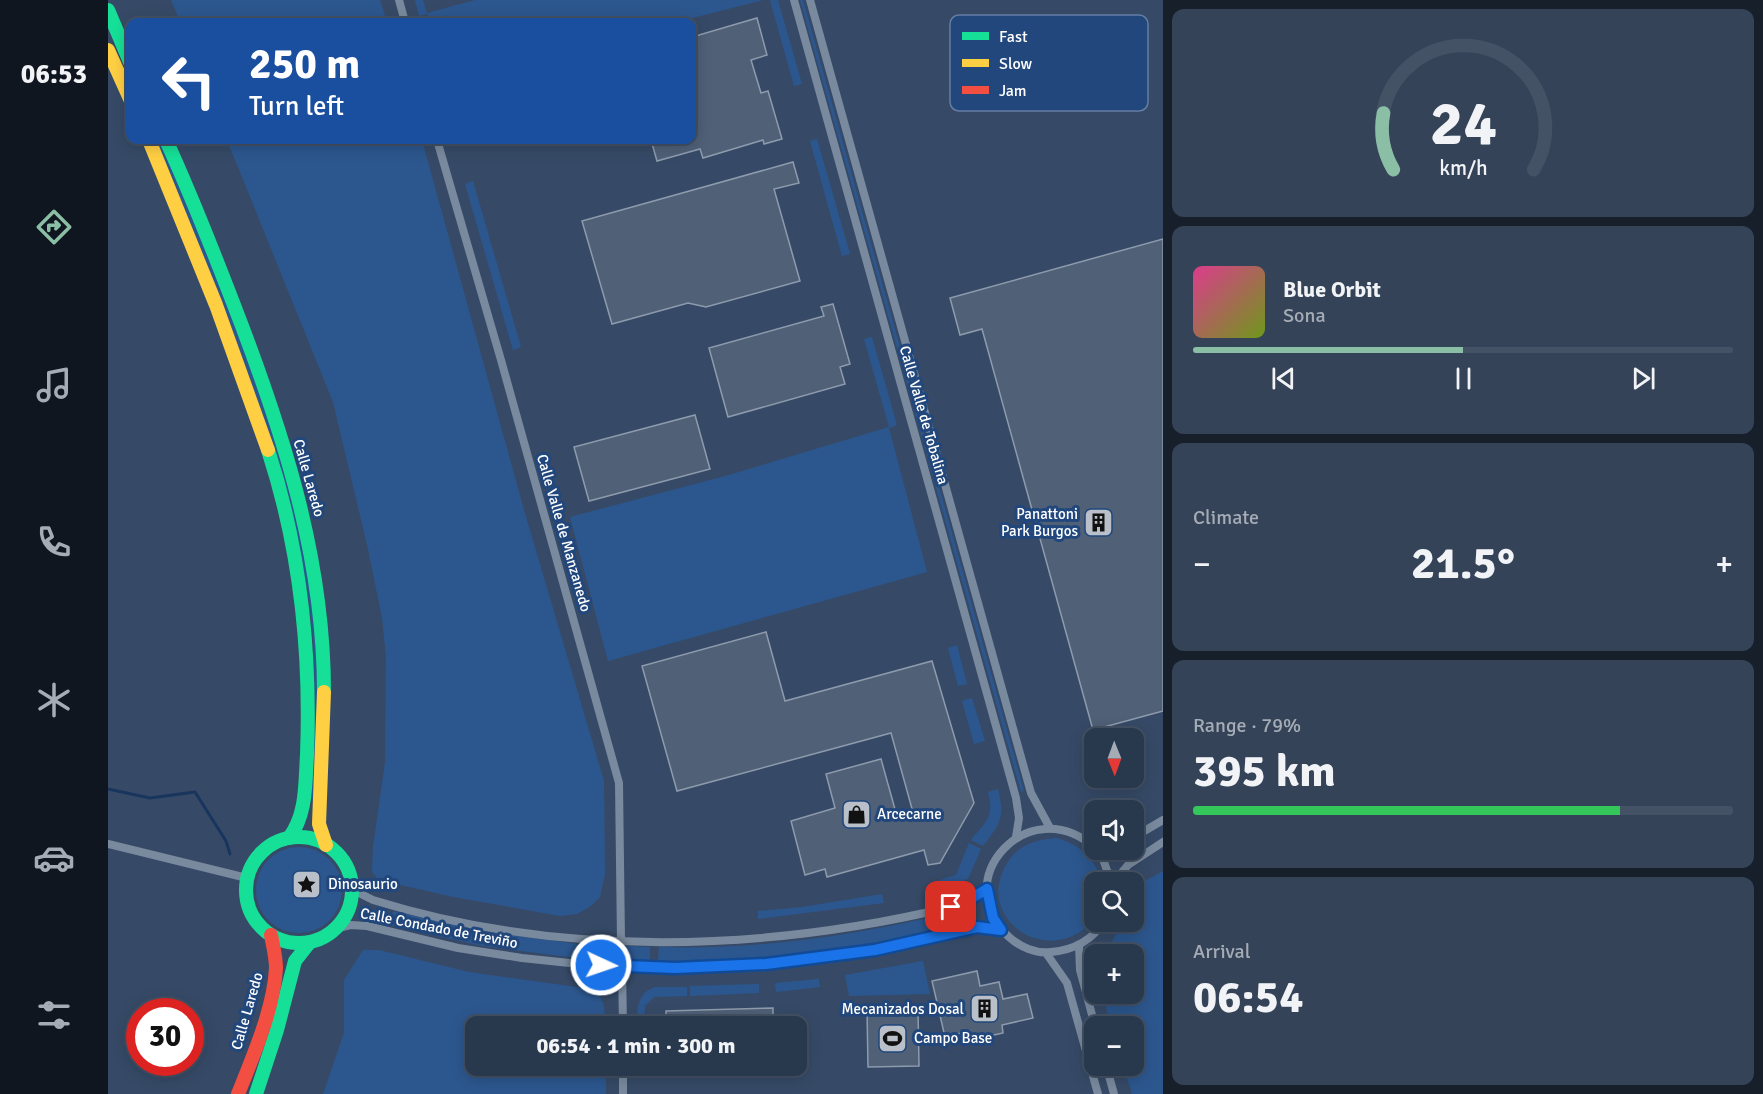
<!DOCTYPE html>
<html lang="en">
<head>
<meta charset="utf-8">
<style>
	body { margin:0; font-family:Signika,sans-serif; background:#344357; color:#f1f3f6; height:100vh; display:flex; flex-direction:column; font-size:22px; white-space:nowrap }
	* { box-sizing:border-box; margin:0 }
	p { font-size:20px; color:#a5acb6 }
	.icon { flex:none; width:33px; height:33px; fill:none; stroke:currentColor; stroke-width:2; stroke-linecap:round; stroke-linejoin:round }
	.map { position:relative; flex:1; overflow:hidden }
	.sheet { display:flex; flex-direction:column; gap:9px; padding:9px; background:#161f2a; width:600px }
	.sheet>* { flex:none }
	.banner { position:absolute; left:18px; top:18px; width:570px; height:126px; border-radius:12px; box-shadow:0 3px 15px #0003,0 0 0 2px #445265; background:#1a4fa0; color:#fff; overflow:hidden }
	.needle { width:39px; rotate:179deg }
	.fabs { position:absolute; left:976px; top:728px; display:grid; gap:12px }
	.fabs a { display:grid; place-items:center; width:60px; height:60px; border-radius:12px; background:#28384d; box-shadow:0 3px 15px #0003,0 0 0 2px #445265; font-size:30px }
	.speed { position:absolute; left:18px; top:998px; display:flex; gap:12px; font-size:30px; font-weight:700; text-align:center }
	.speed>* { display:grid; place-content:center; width:78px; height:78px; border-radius:50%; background:#28384d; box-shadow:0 3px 15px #0003,0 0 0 2px #445265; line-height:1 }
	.speed .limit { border:9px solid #d22; background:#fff; color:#111 }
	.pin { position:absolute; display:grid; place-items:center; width:51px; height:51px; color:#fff; margin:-26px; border-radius:12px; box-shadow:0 3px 9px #0006 }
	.me { position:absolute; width:66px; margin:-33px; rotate:93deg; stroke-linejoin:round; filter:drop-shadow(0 0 4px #0008) }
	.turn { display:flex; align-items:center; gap:21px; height:126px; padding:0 24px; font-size:27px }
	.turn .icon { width:78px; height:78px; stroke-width:2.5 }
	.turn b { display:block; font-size:42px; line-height:51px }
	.big { font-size:45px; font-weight:800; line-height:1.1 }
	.sheet .card { flex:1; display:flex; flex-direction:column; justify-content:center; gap:9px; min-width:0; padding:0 21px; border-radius:12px; background:#344357 }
	.sheet .dial { align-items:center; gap:0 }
	.dial svg { height:156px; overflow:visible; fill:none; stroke:#445265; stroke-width:7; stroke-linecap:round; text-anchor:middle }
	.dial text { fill:#f1f3f6; stroke:none }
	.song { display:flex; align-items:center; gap:18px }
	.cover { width:72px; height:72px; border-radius:9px; background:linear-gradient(135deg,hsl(330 70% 55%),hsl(80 70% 35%)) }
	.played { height:6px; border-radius:3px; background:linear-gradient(90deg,#8abfa5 50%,#445265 50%) }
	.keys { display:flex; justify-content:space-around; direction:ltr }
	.heat { display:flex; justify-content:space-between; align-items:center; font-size:33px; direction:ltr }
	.charge { height:9px; border-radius:4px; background:linear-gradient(90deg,#34c759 79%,#445265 0) }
	.trip { position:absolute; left:357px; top:1016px; width:342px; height:60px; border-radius:12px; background:#28384d; box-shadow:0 3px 15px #0003,0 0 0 2px #445265; font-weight:800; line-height:60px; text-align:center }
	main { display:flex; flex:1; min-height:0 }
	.menu { display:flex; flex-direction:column; width:108px; justify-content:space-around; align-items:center; background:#10161f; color:#a5acb6 }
	.menu .icon { width:42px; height:42px }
	.menu .active { color:#8abfa5 }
	.menu b { font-size:27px; color:#f1f3f6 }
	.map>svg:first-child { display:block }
	.green { fill:#2c578e }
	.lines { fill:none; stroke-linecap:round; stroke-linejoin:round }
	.stream { stroke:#19355d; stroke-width:3 }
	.building { fill:#4f6077; stroke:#8e9bad; stroke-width:1.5 }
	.street { stroke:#7a8a9e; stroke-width:8 }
	.fast { stroke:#16e098; stroke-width:14 }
	.slow { stroke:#ffcf43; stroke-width:14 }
	.jam { stroke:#f24e42; stroke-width:14 }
	.route-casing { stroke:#114b97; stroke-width:15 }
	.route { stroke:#1a73e8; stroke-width:10 }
	.labels { text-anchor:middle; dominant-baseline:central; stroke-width:6; stroke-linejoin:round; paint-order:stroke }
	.street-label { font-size:15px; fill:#fff; stroke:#21477c }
	.poi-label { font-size:15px; fill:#fff; stroke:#21477c; text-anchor:start }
	.key { fill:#21477c; stroke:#647ea3; stroke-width:1.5 }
	.key-label { font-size:16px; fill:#fff }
</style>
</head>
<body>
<main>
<nav class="menu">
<b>06:53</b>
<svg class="icon active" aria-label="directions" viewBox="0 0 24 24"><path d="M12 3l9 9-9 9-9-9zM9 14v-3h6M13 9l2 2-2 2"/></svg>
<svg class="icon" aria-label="music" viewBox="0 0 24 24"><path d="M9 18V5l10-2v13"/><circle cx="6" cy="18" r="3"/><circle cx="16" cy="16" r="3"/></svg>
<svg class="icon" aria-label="phone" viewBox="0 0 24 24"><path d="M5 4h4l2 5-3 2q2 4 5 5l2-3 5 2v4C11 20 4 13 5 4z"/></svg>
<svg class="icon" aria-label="climate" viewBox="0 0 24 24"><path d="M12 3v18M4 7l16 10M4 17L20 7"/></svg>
<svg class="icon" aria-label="car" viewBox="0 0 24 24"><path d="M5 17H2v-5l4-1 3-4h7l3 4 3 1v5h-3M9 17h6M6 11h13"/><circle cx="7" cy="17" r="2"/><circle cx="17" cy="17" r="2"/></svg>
<svg class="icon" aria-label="filters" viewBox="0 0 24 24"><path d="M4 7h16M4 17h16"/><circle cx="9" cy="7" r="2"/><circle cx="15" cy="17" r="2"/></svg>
</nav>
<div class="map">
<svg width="1055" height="1094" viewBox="0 0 1055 1094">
	<rect width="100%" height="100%" fill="#364a67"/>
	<g class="green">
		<polygon points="63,0 272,0 279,22 72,22"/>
		<polygon points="307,0 315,0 319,13 367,0 655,0 569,22 322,22 319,14 311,16"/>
		<polygon points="662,0 670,0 694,84 686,86"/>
		<polygon points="692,0 695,0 916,791 913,792"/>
		<polygon points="709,139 742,254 734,256 702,141"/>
		<path d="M 47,140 L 52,140 C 115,286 185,450 206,608 C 214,671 209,735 205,799 L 202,798 C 206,742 209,685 204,628 C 199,582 190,537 179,492 Z"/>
		<polygon points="119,140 314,140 416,510 496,781 497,874 492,897 483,906 469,914 452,916 345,897 271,880 264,872 265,847 277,762 278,657 274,618 260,549 225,402"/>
		<polygon points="365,181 413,347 405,350 357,184"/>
		<polygon points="764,337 789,425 781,428 819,572 500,661 462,517 621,475 781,427 756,339"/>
		<polygon points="849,645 859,684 850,686 840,648"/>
		<polygon points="864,698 877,741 866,744 854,701"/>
		<path d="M 890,789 C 897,817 893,823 875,846 L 863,840 C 878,821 887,818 880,792 Z"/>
		<path d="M 948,838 C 973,845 986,857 994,882 L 987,882 C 987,892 989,905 987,915 C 986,921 978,928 972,932 C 926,960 870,914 898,865 C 909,845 927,840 948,838 Z"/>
		<polygon points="861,843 873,849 860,879 833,889 831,880 848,875"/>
		<circle cx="191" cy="890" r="43"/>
		<path d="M 1055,871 L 1055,1094 L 1024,1094 L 1015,1065 L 1026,1065 L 1026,1026 L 1003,1026 L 994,993 L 1026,993 L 1026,954 L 992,954 L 1005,940 L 1015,921 L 1026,921 C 1026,886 1024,888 1055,871 Z"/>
		<polygon points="774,894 776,903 650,919 650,911 694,907"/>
		<polygon points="285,911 374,931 469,944 468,958 375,946 281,925"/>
		<path d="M 841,913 L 845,927 C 744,949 654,962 550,962 L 551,947 C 649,950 746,936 841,913 Z"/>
		<polygon points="477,944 542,947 542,962 476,959"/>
		<path d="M 255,950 L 271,950 L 361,972 L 483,989 C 498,998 497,1010 497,1026 L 368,1026 L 368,1065 L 498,1065 L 498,1094 L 215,1094 L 236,1033 L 236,980 Z"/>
		<polygon points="815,961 822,994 741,996 737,975"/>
		<polygon points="711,979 712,987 668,992 667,983"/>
		<polygon points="651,984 651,993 582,996 582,986"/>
		<path d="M 547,987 L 579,987 L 579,996 L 546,997 L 537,1006 L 536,1026 L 529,1026 C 529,1009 529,993 547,987 Z"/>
	</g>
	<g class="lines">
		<polyline class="stream" points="0,789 42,798 87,792 118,841 122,854"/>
	</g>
	<g class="building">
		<polygon points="649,18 659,55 643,60 653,93 660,91 674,139 656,144 655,140 595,158 592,149 549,161 543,140 584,140 584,37"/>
		<polygon points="685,162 691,183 666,189 692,281 598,307 580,303 504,324 474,221"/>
		<polygon points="1055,239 1055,711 985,730 874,329 852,335 842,298"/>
		<polygon points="725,304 742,364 732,367 737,384 620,417 601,348 716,316 713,307"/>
		<polygon points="587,415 602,469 481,501 466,447"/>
		<polygon points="658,632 677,701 824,661 866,803 832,863 820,865 816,850 719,877 717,869 697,875 683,821 727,808 718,774 773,759 790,820 806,816 783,733 569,791 534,666"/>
		<polygon points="869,971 872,986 891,982 895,999 919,994 925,1018 894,1025 895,1033 864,1040 862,1031 837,1037 824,981"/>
		<polygon points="665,1008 665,1026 558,1026 558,1011"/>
		<polygon points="759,1009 810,1009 811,1066 760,1067"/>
	</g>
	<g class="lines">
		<g class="street">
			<polyline points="291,0 297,22"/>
			<polyline points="686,0 908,798 911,818 908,837"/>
			<polyline points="702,0 923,793 942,828"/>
			<polyline points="329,140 393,360 511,783 513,941"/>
			<polyline points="1026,837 1055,820"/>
			<polyline points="0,844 139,878"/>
			<path d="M 987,848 C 921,789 838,880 901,937 C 912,947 928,954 943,952 C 965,950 984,941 996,921"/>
			<polyline points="988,849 995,859 1003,882"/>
			<polyline points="1006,882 1020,865 1055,842"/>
			<path d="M 244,885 L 251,893 L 265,900 C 452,958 654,952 843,907 L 857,902 L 879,889"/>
			<polyline points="228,929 243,925 259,926 350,948 414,958 471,964 546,968 609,967 717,958 798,944 869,927 893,930"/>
			<polyline points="971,945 972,970 987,1026"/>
			<polyline points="938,953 959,983 990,1094"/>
			<polyline points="514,966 515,1026"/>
			<polyline points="515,1065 515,1094"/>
			<polyline points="998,1065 1006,1094"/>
		</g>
		<g class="fast">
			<polyline points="0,10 22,62"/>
			<path d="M 58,140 C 86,201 110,263 134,326 C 179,445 216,564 216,692"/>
			<path d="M 160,450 C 192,548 203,652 199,755 C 197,784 199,814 181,838"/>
			<circle cx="191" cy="890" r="53"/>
			<polyline points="148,1094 169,1030 187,961 202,942"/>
		</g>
		<g class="slow">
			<polyline points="0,50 22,99"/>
			<polyline points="41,140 108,305 160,450"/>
			<polyline points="216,692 211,824 218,845"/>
		</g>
		<path class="jam" d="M 130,1094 C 145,1057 166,1008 168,968 C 168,957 165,946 163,935"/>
	</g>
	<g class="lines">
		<defs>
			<polyline id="route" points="493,965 567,968 658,964 767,950 869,927 893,930 885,918 879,889 857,902 843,907"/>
		</defs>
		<use href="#route" class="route-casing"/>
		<use href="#route" class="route"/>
	</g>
	<defs>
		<symbol id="building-square" viewBox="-11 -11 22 22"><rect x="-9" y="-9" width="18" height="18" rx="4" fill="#b9c0ca" stroke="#21477c"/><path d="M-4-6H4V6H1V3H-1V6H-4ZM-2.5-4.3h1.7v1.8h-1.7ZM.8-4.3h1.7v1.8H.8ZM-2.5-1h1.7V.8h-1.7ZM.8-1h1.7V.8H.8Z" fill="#111"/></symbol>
		<symbol id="shop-square" viewBox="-11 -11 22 22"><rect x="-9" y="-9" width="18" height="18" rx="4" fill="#b9c0ca" stroke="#21477c"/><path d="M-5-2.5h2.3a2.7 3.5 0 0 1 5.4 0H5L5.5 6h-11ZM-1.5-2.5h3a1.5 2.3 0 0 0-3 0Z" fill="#111"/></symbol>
		<symbol id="sight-square" viewBox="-11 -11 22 22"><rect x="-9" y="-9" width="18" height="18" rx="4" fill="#b9c0ca" stroke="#21477c"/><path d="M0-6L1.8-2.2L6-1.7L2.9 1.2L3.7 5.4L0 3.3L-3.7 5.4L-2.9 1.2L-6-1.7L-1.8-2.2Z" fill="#111"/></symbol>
		<symbol id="stadium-square" viewBox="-11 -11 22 22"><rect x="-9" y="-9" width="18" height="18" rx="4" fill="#b9c0ca" stroke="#21477c"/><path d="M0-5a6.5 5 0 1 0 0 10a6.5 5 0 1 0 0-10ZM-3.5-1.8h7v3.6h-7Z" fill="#111"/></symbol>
	</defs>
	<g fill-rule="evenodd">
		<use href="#building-square" x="974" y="506" width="33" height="33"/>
		<use href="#shop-square" x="732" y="798" width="33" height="33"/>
		<use href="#sight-square" x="182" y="868" width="33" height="33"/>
		<use href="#building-square" x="860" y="992" width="33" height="33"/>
		<use href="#stadium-square" x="768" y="1022" width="33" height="33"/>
	</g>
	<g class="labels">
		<g class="street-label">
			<text transform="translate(816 415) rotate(74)">Calle Valle de Tobalina</text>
			<text transform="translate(201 478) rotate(74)">Calle Laredo</text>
			<text transform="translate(456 533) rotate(74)">Calle Valle de Manzanedo</text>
			<text transform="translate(331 928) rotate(11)">Calle Condado de Treviño</text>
			<text transform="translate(139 1011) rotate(-74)">Calle Laredo</text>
		</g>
		<g class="poi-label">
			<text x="970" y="514" text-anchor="end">Panattoni<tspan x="970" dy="17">Park Burgos</tspan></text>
			<text x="769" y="814">Arcecarne</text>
			<text x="220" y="884">Dinosaurio</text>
			<text x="856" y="1009" text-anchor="end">Mecanizados Dosal</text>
			<text x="806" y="1038">Campo Base</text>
		</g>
	</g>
	<rect x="842" y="15" width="198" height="96" rx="9" class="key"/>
	<rect x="854" y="32" width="27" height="8" fill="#16e098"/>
	<rect x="854" y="59" width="27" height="8" fill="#ffcf43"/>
	<rect x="854" y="86" width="27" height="8" fill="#f24e42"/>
	<g class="key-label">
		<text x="891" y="42">Fast</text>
		<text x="891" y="69">Slow</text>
		<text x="891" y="96">Jam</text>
	</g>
</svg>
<div class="fabs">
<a><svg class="needle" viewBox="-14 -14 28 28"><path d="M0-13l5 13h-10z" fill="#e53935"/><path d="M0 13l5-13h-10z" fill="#a5acb6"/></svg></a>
<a><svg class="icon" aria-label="sound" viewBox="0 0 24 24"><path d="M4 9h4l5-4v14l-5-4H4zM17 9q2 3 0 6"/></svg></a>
<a><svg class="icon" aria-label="search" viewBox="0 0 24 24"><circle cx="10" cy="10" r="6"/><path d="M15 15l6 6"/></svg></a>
<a>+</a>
<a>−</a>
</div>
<div class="speed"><div class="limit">30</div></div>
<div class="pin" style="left:843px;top:907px;background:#d93025"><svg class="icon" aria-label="arrive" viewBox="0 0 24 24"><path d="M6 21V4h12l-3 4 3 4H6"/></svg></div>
<svg class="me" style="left:493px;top:965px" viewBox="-20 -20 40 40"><circle r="17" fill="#1a73e8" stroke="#fff" stroke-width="3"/><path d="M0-11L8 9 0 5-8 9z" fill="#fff"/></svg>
<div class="trip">06:54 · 1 min · 300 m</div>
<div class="banner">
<div class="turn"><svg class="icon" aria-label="left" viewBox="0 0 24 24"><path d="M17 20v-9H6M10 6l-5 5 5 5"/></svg><div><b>250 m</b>Turn left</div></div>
</div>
</div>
<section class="sheet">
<div class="card dial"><svg viewBox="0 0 100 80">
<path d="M14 69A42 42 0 1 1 86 69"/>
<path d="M14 69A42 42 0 0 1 9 40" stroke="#8abfa5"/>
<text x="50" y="56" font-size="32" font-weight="700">24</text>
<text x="50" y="72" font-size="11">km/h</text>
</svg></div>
<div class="card">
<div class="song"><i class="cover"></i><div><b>Blue Orbit</b><p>Sona</p></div></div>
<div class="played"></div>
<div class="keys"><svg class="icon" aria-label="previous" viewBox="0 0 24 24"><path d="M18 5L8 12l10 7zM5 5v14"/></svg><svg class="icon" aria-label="pause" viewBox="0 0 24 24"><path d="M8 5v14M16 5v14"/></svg><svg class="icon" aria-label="next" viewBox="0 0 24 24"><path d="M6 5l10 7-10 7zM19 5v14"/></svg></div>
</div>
<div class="card"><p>Climate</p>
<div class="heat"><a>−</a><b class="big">21.5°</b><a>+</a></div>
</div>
<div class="card"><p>Range · 79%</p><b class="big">395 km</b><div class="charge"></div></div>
<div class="card"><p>Arrival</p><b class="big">06:54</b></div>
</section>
</main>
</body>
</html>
